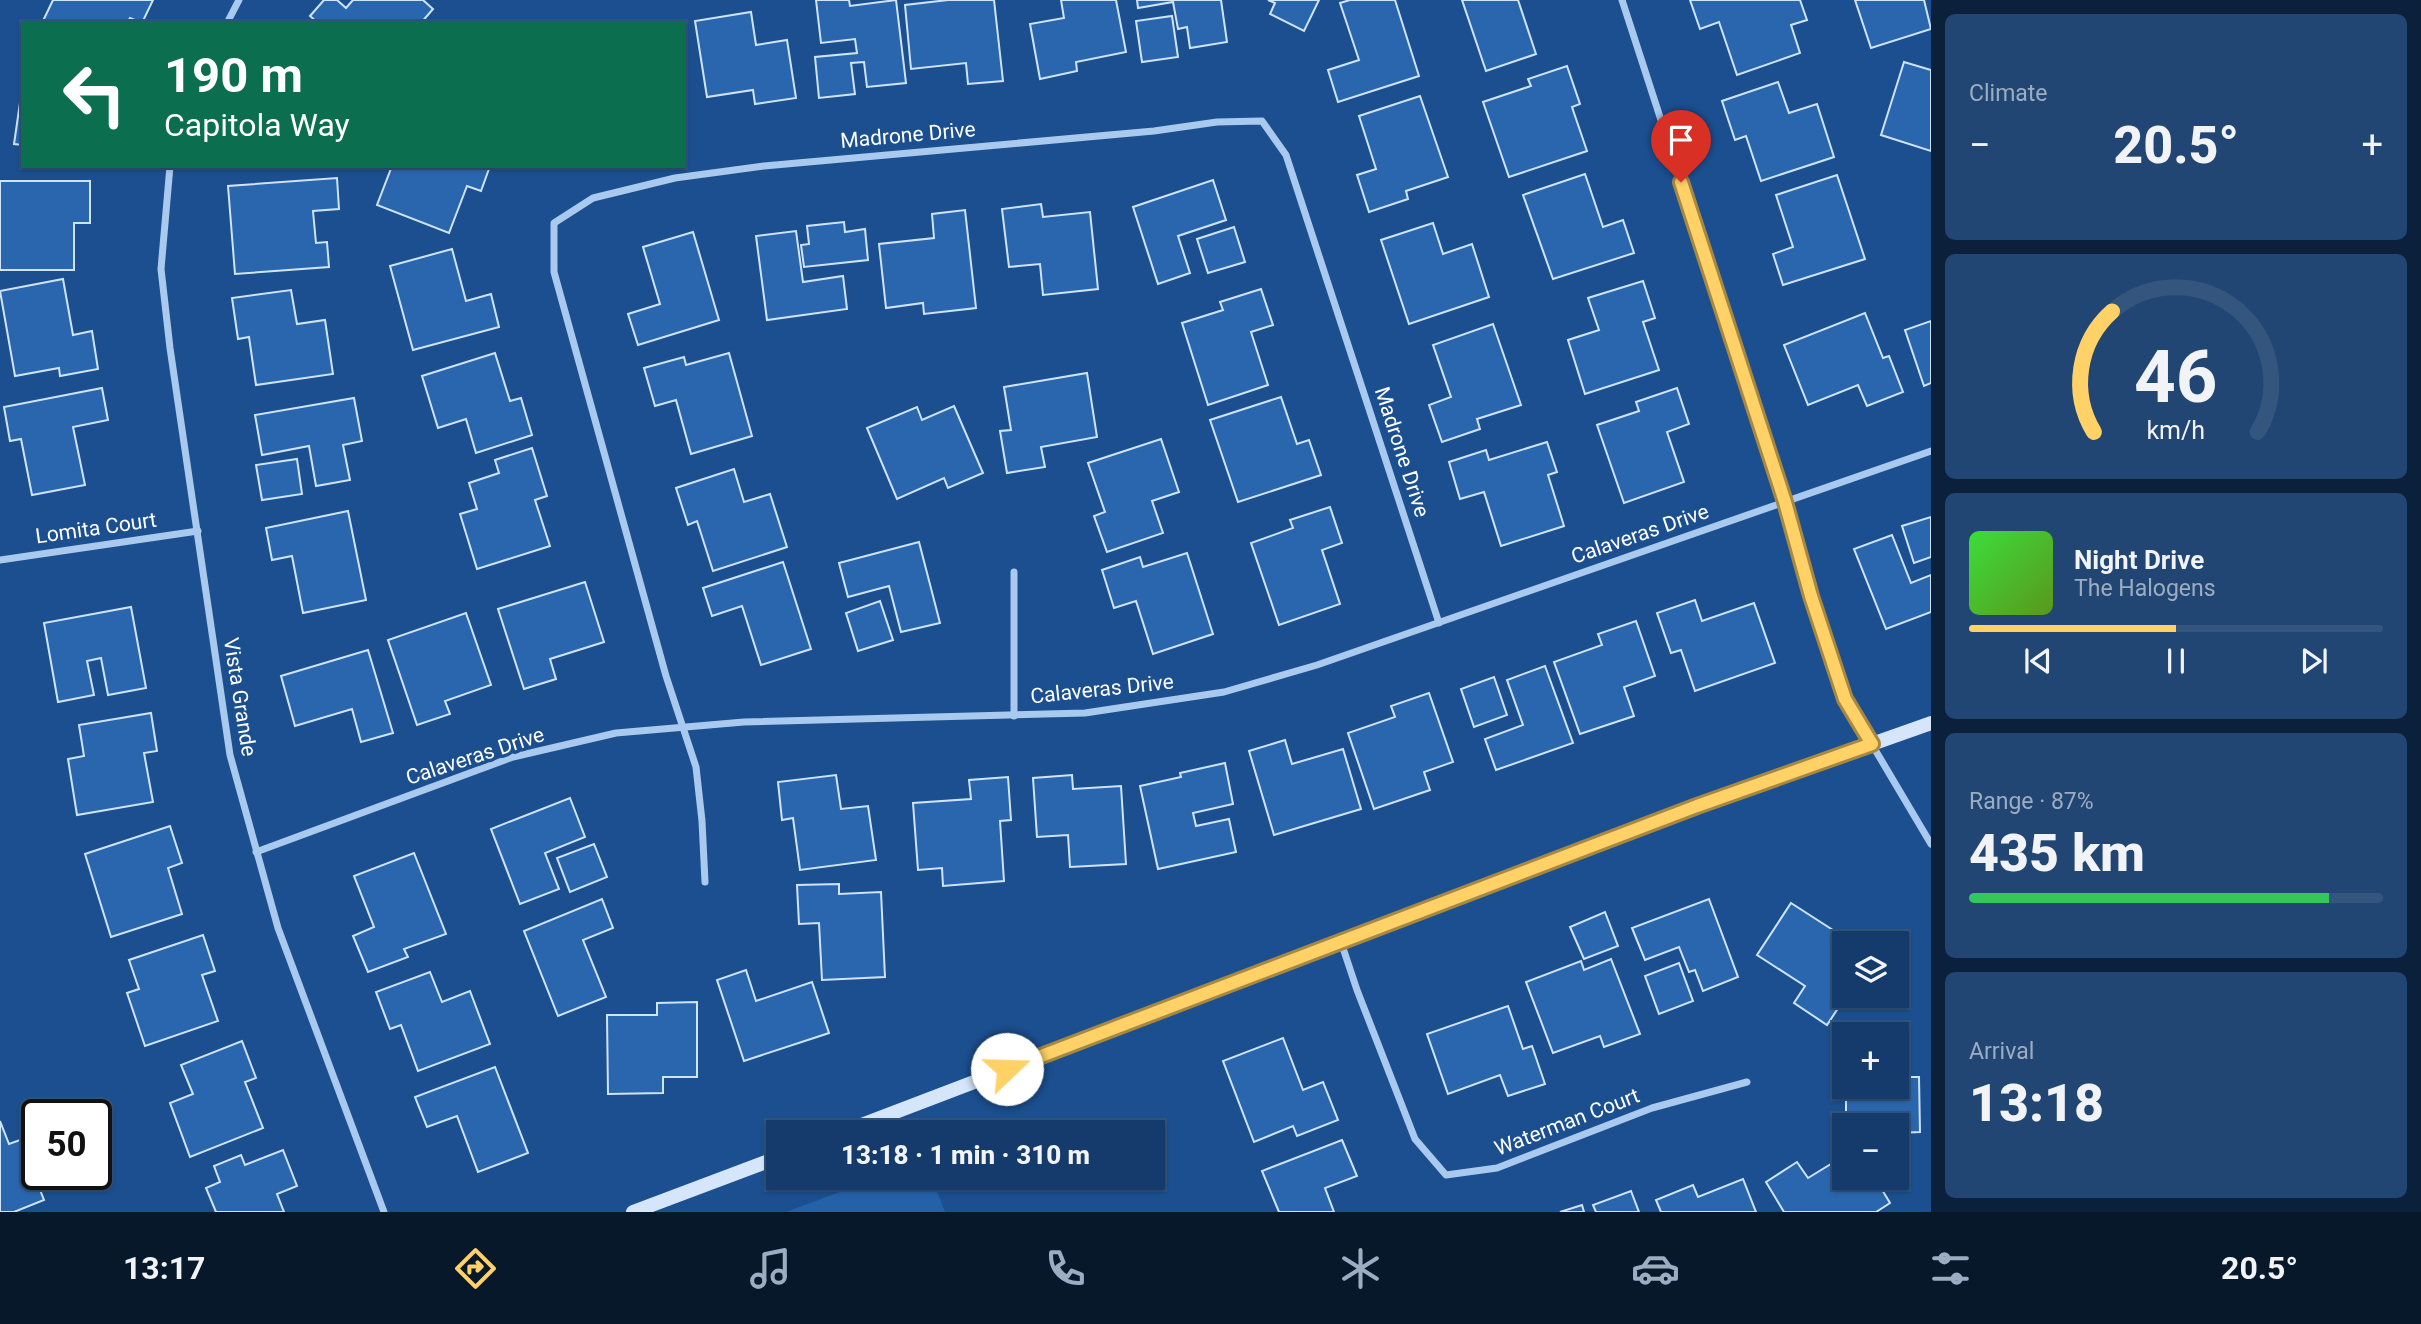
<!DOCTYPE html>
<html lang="en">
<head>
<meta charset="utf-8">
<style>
	body { margin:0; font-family:Roboto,sans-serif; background:#214673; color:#f1f3f6; height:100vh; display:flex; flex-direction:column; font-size:26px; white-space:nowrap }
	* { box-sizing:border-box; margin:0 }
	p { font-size:23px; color:#9dadc1 }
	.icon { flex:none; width:38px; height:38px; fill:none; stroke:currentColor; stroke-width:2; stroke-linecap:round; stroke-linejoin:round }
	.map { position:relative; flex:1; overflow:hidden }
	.drawer { display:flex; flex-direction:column; gap:14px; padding:14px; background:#0b203b; width:490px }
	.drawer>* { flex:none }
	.banner { position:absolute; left:21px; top:21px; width:665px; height:147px; border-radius:0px; box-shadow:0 2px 5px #0004,0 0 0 2px #33557e; background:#0b6e4f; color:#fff; overflow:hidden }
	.tools { position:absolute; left:1832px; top:931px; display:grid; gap:14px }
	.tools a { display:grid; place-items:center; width:77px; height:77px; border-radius:0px; background:#143b6b; box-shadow:0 2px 5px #0004,0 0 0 2px #33557e; font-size:35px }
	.speed { position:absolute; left:21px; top:1099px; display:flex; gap:14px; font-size:35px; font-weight:700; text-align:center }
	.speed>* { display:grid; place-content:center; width:91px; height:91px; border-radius:50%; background:#143b6b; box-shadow:0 2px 5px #0004,0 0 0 2px #33557e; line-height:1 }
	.speed .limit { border:4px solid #111; border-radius:10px; background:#fff; color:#111 }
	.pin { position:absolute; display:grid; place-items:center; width:60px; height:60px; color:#fff; margin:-72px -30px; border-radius:50% 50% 50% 0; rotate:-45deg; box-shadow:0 0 7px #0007 }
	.pin .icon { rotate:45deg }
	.me { position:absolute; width:77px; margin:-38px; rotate:69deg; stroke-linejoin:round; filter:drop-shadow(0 0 5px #0008) }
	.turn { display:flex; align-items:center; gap:24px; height:147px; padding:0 28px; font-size:32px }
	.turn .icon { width:91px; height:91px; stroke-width:2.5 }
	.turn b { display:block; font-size:49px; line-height:60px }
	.big { font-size:52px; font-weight:800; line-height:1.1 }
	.drawer .tile { flex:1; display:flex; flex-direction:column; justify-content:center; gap:10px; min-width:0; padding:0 24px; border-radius:10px; background:#214673 }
	.drawer .dial { align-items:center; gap:0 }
	.dial svg { height:182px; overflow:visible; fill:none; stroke:#33557e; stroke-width:7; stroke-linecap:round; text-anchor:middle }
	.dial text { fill:#f1f3f6; stroke:none }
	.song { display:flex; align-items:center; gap:21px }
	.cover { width:84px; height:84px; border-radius:10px; background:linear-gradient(135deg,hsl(120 70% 55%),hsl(90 70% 35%)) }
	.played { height:7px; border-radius:4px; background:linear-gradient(90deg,#ffd166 50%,#33557e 50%) }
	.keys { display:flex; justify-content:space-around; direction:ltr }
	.heat { display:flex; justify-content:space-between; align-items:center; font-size:38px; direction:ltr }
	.charge { height:10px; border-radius:5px; background:linear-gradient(90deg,#34c759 87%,#33557e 0) }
	.trip { position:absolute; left:766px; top:1120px; width:399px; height:70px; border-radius:0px; background:#143b6b; box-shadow:0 2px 5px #0004,0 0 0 2px #33557e; font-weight:800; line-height:70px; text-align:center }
	.menu { display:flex; height:112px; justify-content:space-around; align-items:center; background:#08182b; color:#9dadc1 }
	.menu .icon { width:49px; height:49px }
	.menu .active { color:#ffd166 }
	.menu b { font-size:32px; color:#f1f3f6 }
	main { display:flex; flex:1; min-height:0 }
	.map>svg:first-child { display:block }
	.green { fill:#2461a8 }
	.building { fill:#2a66ad; stroke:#cfe3fa; stroke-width:2 }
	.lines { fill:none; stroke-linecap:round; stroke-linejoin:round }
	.street { stroke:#a9c9ee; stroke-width:7 }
	.secondary { stroke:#d6e6fa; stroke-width:14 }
	.route-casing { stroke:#a68842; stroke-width:18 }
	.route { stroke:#ffd166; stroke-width:12 }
	.labels { text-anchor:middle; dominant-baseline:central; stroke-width:7; stroke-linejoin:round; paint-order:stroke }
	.street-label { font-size:21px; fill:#fff; stroke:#1b4f8f }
</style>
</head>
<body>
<main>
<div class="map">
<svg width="1931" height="1212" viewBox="0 0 1931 1212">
	<rect width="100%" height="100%" fill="#1b4f8f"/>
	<polygon class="green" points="877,1178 932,1178 945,1212 786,1212"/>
	<g class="building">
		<polygon points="53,0 153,0 142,23 130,18 127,23 42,23"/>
		<polygon points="324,0 337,0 346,8 353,0 423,0 433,9 421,23 318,23 310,16"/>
		<polygon points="816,0 849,0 850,6 896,0 906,83 867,87 864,62 851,63 855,94 819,98 815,57 857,53 855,39 821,43"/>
		<polygon points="948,0 994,0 1003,81 968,84 966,63 911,69 905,5"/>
		<polygon points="1061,0 1116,0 1126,52 1076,62 1077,71 1040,79 1030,24 1064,18"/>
		<polygon points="1137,0 1221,0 1227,42 1190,48 1187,27 1178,29 1173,2 1138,8"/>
		<polygon points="1268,0 1319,0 1304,31 1270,14 1275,3"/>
		<polygon points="1350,0 1395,0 1419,76 1338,102 1328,70 1359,60 1340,3"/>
		<polygon points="1462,0 1518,0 1536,54 1486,71"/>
		<polygon points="1690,0 1800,0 1807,20 1791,25 1800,53 1737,75 1719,22 1700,29"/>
		<polygon points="1855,0 1924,0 1931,29 1871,48"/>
		<polygon points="751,12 756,45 787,40 796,98 755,104 753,90 707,97 695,21"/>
		<polygon points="1172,16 1178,57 1142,62 1136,21"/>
		<polygon points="1904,62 1931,70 1931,151 1881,135"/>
		<polygon points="1567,66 1580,104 1572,107 1587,151 1509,177 1483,102 1531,86 1528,79"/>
		<polygon points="23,82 23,145 14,144"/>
		<polygon points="1778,82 1789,113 1817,104 1834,157 1761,181 1746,136 1735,140 1722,101"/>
		<polygon points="1420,96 1448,177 1406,191 1408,199 1369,212 1357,175 1376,169 1359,116"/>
		<polygon points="392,166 490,166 481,191 467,186 449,233 377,205"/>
		<polygon points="1585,174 1603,227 1623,220 1634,253 1553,279 1523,195"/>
		<polygon points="1837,175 1865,259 1783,285 1773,254 1793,247 1776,195"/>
		<polygon points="337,178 339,209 313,211 316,243 327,242 329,267 235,274 228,186"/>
		<polygon points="1213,180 1226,220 1178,236 1190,273 1158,284 1133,207"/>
		<polygon points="0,181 90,181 90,223 74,223 74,270 0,270"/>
		<polygon points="1041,204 1043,217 1090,212 1098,289 1043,295 1040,264 1009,267 1002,209"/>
		<polygon points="965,210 976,308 924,314 923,303 886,308 879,244 934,238 932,214"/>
		<polygon points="844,222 845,232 865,229 868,260 804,267 801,245 809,244 807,226"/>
		<polygon points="1433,223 1443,254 1472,244 1489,297 1409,324 1381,240"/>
		<polygon points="1234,227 1245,262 1208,273 1197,239"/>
		<polygon points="796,231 803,282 843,276 847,309 767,320 756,236"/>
		<polygon points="693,232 719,320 638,345 628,314 660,304 643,247"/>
		<polygon points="452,249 466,301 491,294 499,327 413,350 390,266"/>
		<polygon points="63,279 73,335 92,331 98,369 60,376 59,368 15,376 0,291"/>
		<polygon points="1643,281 1655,318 1643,322 1659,370 1585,394 1568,340 1599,330 1588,298"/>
		<polygon points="1261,289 1273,325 1251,332 1268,385 1208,405 1182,323 1223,310 1220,302"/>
		<polygon points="291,290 297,324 325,320 333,374 256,385 249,337 238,339 232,298"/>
		<polygon points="1865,313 1883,358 1889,356 1903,392 1867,406 1858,385 1808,405 1784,345"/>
		<polygon points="1931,321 1931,383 1924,386 1905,330"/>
		<polygon points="1493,324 1521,405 1477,419 1480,429 1442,442 1429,405 1451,397 1433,345"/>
		<polygon points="495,353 510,401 521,398 532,435 476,453 466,419 438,428 422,376"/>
		<polygon points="729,353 752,436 691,454 676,400 655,406 644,368 684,357 686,365"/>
		<polygon points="1087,373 1097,437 1041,447 1045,467 1007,473 1000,431 1011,430 1004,387"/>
		<polygon points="102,388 108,420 73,427 85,485 32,495 21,439 10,441 4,407"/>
		<polygon points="1677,388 1689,424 1667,432 1684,482 1624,503 1597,425 1639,411 1636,402"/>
		<polygon points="1281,397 1297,444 1309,440 1321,475 1238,502 1210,420"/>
		<polygon points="354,398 362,441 343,445 350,480 316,486 309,446 262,455 255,415"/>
		<polygon points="954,406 983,473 948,488 944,478 897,499 867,428 917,407 922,420"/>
		<polygon points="1161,439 1179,492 1152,501 1163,533 1107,552 1094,516 1105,512 1088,463"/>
		<polygon points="1547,442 1557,472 1548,475 1564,526 1501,546 1484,492 1460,499 1449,462 1486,450 1489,460"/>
		<polygon points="532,448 547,496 535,500 550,546 477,569 460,514 477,509 469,483 499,473 495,460"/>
		<polygon points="297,459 302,494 262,500 256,465"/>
		<polygon points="734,469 744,502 770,494 787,547 713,571 697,521 688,525 676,488"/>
		<polygon points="1330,507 1342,543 1322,550 1340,604 1279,625 1251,543 1293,528 1290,520"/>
		<polygon points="348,511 366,600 303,613 292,556 272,560 266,528"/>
		<polygon points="1931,517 1931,557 1914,563 1902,526"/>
		<polygon points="1892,535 1911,583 1931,575 1931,612 1886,629 1854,549"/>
		<polygon points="919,542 940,623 901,632 889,586 848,597 839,563"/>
		<polygon points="1187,553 1213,634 1153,654 1136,601 1114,608 1102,570 1140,557 1143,567"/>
		<polygon points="783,562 811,649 761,665 742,606 712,616 703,588"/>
		<polygon points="585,582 604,642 550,659 556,679 524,689 498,609"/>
		<polygon points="1695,600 1702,621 1754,603 1775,663 1695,691 1681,650 1671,653 1657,613"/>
		<polygon points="880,601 893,640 858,651 846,613"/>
		<polygon points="131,607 146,688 108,695 101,658 87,661 94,695 58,702 44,623"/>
		<polygon points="466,613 491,685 445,701 450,714 417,725 388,640"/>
		<polygon points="1636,621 1655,676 1624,687 1634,716 1580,734 1554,662 1602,645 1598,634"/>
		<polygon points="368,650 393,733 361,742 352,709 295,726 281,676"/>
		<polygon points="1545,666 1573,743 1496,770 1485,739 1523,725 1507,680"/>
		<polygon points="1494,677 1507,715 1474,727 1461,689"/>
		<polygon points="1429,693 1453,762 1424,772 1430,790 1374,809 1348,733 1395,717 1391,706"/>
		<polygon points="151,713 157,751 144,753 153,802 77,815 68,759 84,756 79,725"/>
		<polygon points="1285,740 1292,764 1343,749 1361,809 1274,835 1249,751"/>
		<polygon points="1225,763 1233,804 1193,813 1196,826 1229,819 1236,852 1158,869 1140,786 1181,777 1180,773"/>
		<polygon points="836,775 841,809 868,806 876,860 800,870 793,818 782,820 778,782"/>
		<polygon points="1072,775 1073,789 1121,786 1126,864 1070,867 1068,835 1037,837 1033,778"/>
		<polygon points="1008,777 1011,820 1000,821 1004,881 943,886 942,868 918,870 913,803 971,799 969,780"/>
		<polygon points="570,798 585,837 545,853 559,889 520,904 491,829"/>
		<polygon points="170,826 182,863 168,868 182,914 111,937 85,854"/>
		<polygon points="594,844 607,877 570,892 557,858"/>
		<polygon points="414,853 446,934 404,949 408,957 368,972 353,936 374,927 354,876"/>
		<polygon points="839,884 839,894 881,892 885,977 822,980 819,923 799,924 797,885"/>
		<polygon points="602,899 613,928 583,940 606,997 558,1016 524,931"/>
		<polygon points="1709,899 1738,977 1703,991 1695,970 1689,972 1679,947 1645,960 1632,928"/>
		<polygon points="1791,903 1853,943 1844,943 1844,975 1838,985 1844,990 1846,996 1827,1025 1794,1003 1805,986 1757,955"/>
		<polygon points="1605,912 1618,946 1584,959 1570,927"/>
		<polygon points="203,935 215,971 202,975 218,1021 145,1046 127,993 139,989 129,960"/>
		<polygon points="1611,959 1640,1034 1604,1047 1600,1036 1553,1053 1526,982 1581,961 1584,970"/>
		<polygon points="1679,963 1693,1001 1659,1014 1645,976"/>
		<polygon points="746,970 756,1001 812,982 829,1033 744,1061 717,980"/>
		<polygon points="430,972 442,1002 470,991 490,1044 418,1071 401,1025 390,1029 376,992"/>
		<polygon points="697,1002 697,1077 663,1077 663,1093 608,1094 607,1015 657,1015 657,1003"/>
		<polygon points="1508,1006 1523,1049 1532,1046 1545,1084 1508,1096 1500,1075 1448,1094 1427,1034"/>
		<polygon points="1283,1038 1303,1090 1323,1082 1338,1120 1297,1136 1293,1126 1254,1142 1223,1061"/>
		<polygon points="242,1041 256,1078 245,1082 263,1128 190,1157 170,1103 193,1094 181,1065"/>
		<rect x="1836" y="1043" width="8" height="41"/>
		<polygon points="495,1067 528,1153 478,1172 457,1116 427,1127 415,1097"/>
		<polygon points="1897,1077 1919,1077 1920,1132 1897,1133 1897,1125 1846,1125 1846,1087 1897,1087"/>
		<polygon points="0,1121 9,1144 20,1140 44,1200 14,1212 0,1212"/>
		<polygon points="1342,1140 1357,1176 1325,1188 1334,1212 1279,1212 1262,1171"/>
		<polygon points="283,1150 297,1186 277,1194 284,1212 216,1212 206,1188 220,1182 214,1166 241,1155 245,1165"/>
		<polygon points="1844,1156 1844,1178 1875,1178 1890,1203 1876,1212 1784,1212 1766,1182 1797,1162 1808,1178"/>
		<polygon points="1743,1179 1756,1212 1661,1212 1656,1200 1693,1185 1698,1197"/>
		<polygon points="1631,1191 1639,1212 1596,1212 1593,1205"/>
		<polygon points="1582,1205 1584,1212 1560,1212"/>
	</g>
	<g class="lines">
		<g class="street">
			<polyline points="1622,0 1785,502 1811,596 1845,699 1931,844"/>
			<polyline points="227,23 239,0"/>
			<polyline points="170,166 161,269 170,348 230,755 278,928 384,1212"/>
			<polyline points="0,560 198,531"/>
			<polyline points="1014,716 1014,572"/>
			<polyline points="256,852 513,757 616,733 744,722 1085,713 1224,692 1317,665 1931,451"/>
			<polyline points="705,882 702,821 696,767 666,676 554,272 554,223 593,198 675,178 764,166 1154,131 1217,122 1262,121 1286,155 1439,623"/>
			<polyline points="1341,942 1357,990 1415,1139 1446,1175 1497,1168 1652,1108 1747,1082"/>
		</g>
		<g class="secondary">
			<polyline points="843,1132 1697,806 1931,723"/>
			<polyline points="633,1212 779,1157"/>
		</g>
	</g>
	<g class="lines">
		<defs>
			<polyline id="route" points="1007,1069 1697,806 1872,744 1845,699 1811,596 1785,502 1681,182"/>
		</defs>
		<use href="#route" class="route-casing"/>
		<use href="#route" class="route"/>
	</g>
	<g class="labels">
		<g class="street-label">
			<text transform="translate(908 135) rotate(-5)">Madrone Drive</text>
			<text transform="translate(1402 452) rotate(72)">Madrone Drive</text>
			<text transform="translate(96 528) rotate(-8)">Lomita Court</text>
			<text transform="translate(1640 534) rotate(-19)">Calaveras Drive</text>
			<text transform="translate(1102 689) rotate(-6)">Calaveras Drive</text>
			<text transform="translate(240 697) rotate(81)">Vista Grande</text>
			<text transform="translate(475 756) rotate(-18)">Calaveras Drive</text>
			<text transform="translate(1567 1122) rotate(-21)">Waterman Court</text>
		</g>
	</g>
</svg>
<div class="tools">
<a><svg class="icon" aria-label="layers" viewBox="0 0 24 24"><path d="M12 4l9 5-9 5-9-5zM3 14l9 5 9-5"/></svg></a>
<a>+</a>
<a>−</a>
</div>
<div class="speed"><div class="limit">50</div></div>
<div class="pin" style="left:1681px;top:182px;background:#d93025"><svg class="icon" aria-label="arrive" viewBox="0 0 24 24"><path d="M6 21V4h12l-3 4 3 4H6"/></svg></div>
<svg class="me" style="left:1007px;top:1069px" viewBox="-20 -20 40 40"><circle r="19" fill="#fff"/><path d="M0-13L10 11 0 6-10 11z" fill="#ffd166"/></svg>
<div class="trip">13:18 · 1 min · 310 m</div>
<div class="banner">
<div class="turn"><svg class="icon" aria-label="left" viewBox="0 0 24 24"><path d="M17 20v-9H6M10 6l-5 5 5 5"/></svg><div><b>190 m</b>Capitola Way</div></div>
</div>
</div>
<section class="drawer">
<div class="tile"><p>Climate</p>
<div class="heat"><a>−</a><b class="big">20.5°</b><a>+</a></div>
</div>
<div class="tile dial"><svg viewBox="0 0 100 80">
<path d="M14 69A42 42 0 1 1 86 69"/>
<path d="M14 69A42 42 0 0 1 22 16" stroke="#ffd166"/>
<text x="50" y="56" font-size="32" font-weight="700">46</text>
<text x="50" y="72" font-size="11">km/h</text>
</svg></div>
<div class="tile">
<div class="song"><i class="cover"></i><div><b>Night Drive</b><p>The Halogens</p></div></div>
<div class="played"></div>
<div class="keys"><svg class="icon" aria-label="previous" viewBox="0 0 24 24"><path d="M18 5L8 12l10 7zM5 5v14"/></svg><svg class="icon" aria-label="pause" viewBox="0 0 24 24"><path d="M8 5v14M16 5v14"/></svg><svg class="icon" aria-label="next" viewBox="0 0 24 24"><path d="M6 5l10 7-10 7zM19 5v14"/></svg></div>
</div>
<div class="tile"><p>Range · 87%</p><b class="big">435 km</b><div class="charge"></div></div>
<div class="tile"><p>Arrival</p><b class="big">13:18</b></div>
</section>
</main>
<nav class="menu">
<b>13:17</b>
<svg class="icon active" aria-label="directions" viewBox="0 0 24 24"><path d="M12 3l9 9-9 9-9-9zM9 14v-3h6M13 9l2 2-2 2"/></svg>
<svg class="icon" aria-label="music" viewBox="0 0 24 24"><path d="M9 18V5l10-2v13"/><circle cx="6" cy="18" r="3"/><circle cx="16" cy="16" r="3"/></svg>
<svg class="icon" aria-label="phone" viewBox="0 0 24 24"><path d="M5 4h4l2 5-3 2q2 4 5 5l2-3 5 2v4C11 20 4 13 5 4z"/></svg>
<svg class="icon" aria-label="climate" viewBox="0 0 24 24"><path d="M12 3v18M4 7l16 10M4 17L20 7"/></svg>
<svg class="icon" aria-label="car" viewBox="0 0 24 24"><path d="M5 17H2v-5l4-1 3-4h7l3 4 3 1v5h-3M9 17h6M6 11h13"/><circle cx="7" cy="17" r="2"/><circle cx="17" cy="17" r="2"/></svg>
<svg class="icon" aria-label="filters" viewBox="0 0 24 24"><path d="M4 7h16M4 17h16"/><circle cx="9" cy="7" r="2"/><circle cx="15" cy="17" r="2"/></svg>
<b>20.5°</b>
</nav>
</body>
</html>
